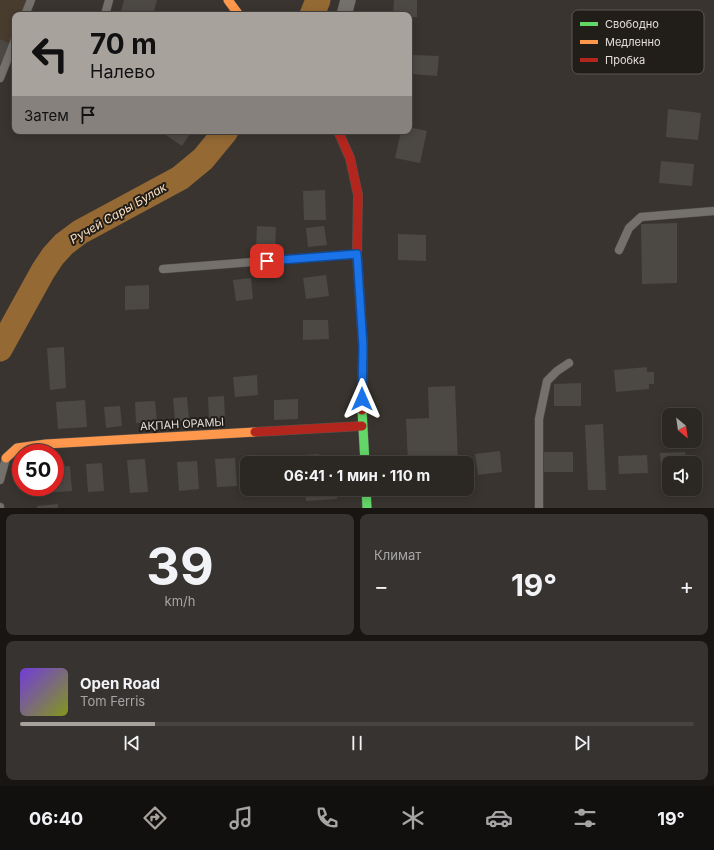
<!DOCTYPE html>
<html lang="ru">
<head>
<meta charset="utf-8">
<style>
	body { margin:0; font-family:Inter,sans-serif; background:#373330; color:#f1f3f6; height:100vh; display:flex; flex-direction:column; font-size:15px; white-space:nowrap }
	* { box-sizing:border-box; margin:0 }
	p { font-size:13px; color:#a6a5a6 }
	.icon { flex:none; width:22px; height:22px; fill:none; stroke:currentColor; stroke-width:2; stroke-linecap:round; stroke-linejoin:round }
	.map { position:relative; height:508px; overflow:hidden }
	.panel { display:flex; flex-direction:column; gap:6px; padding:6px; background:#181513; flex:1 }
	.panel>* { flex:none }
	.guide { position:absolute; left:12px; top:12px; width:400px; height:122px; border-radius:8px; box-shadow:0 2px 10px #0003,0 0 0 1px #474441; background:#a8a29d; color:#111; overflow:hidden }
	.needle { width:26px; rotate:151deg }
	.fabs { position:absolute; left:662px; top:408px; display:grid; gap:8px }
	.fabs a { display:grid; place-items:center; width:40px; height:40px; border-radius:8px; background:#2b2723; box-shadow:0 2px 10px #0003,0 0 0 1px #474441; font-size:20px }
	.speed { position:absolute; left:12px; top:444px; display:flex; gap:8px; font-size:20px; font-weight:700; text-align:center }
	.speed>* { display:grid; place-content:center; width:52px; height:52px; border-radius:50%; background:#2b2723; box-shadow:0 2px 10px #0003,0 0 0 1px #474441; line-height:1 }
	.speed .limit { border:6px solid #d22; background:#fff; color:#111 }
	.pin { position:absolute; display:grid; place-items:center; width:34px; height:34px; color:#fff; margin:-17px; border-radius:8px; box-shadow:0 2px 6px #0006 }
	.me { position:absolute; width:44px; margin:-22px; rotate:0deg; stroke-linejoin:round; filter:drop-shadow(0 0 3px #0008) }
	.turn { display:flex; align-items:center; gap:14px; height:84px; padding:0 12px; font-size:18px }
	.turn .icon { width:52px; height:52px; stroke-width:2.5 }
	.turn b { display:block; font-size:28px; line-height:34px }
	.then { display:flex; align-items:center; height:38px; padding:0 12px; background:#0003; gap:8px; font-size:15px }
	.big { font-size:30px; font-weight:700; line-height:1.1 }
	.panel .widget { flex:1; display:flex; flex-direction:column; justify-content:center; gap:6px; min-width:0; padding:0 14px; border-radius:8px; background:#373330 }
	.panel .dial { align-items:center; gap:0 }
	.dial b { font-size:52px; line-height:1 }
	.song { display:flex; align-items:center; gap:12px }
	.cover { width:48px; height:48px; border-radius:6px; background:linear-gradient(135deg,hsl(260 70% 55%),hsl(70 70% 35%)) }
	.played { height:4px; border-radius:2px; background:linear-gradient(90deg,#a8a29d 20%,#474441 20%) }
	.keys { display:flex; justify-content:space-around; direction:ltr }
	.heat { display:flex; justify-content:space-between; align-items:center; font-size:22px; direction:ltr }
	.panel .tiles { flex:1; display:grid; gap:6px; grid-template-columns:1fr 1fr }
	.widget:last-child { grid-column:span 2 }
	.trip { position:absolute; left:240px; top:456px; width:234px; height:40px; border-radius:8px; background:#2b2723; box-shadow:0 2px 10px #0003,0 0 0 1px #474441; font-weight:700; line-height:40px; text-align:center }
	.tab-bar { display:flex; height:64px; justify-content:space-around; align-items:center; background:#11100e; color:#a6a5a6 }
	.tab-bar .icon { width:28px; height:28px }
	.tab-bar .on { color:#a8a29d }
	.tab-bar b { font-size:18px; color:#f1f3f6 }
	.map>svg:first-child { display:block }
	.built { fill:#483c2e }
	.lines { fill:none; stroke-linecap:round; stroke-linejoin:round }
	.river { stroke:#946934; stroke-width:25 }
	.building { fill:#4c4844 }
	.lane-casing { stroke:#57534e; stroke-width:9 }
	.street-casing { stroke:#57534e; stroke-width:16 }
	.fast-casing { stroke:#57534e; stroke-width:10 }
	.slow-casing { stroke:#57534e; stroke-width:10 }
	.jam-casing { stroke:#57534e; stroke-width:10 }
	.lane { stroke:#74716d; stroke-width:8 }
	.street { stroke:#74716d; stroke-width:15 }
	.fast { stroke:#63d668; stroke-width:9 }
	.slow { stroke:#ff974d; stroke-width:9 }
	.jam { stroke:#b3261e; stroke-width:9 }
	.route-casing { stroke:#114b97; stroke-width:10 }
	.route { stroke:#1a73e8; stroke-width:7 }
	.labels { text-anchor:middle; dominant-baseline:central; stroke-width:4; stroke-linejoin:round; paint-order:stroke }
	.street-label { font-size:11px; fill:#e4ded8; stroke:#211d19 }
	.water-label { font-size:12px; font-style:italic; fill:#fadec0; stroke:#211d19 }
	.key { fill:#211d19; stroke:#5c5752; stroke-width:1 }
	.key-label { font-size:11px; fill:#e4ded8 }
</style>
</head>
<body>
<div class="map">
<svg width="714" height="508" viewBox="0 0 714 508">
	<rect width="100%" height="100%" fill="#39342f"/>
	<polygon class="built" points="0,0 28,0 23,15 15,15 15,39 0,78"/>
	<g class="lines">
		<g class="river">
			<polyline points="312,15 318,0"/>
			<polyline points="0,349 43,271 53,256 64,244 80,232 180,178 203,159 226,131"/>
		</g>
	</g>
	<g class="building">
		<polygon points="124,0 157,0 153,15 120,15"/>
		<polygon points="394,0 417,0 417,17 409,17 409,15 393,15"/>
		<polygon points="0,39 10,44 0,64"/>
		<polygon points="413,55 439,56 437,76 411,74"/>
		<polygon points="668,109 701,113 698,140 666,137"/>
		<polygon points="409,127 427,131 420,163 395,158 401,131 409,131"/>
		<polygon points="160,131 192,131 182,146"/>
		<polygon points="661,161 694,164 692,186 659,183"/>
		<polygon points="325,190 326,220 304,220 303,191"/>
		<polygon points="677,223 677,283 642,284 641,224"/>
		<polygon points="257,226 276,227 275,251 256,251"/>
		<polygon points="324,226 327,245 308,247 306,228"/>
		<polygon points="398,234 426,235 426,261 398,260"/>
		<polygon points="326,275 329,296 306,299 303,278"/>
		<polygon points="251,278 253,299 236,301 233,280"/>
		<polygon points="149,285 149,309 125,310 125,286"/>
		<polygon points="303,320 328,320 329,339 303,340"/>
		<polygon points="64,347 66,388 50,390 47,348"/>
		<polygon points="647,367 647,372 654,372 654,384 649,384 649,389 616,392 614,370"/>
		<polygon points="257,375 258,395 235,397 233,377"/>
		<polygon points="581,383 581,406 554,406 554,384"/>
		<polygon points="455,386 458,463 408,463 406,419 429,418 428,387"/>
		<polygon points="224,396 225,418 209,419 208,397"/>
		<polygon points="187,397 189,420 175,422 173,398"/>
		<polygon points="298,399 298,419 274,420 274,400"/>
		<polygon points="85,400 87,427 58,429 56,402"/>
		<polygon points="155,401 157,422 136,423 135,402"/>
		<polygon points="120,406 122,426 106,428 104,407"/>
		<polygon points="603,424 606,490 588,490 585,425"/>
		<polygon points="500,451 502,472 478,475 475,454"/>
		<rect x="544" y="452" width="29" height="20"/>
		<polygon points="685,452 686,463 669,463 669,479 662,479 660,453"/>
		<polygon points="319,454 320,463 290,463 290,456"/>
		<polygon points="647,455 648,473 619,474 618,456"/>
		<polygon points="235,458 237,486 217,487 215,459"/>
		<polygon points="145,459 148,492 130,493 127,460"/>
		<polygon points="197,461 199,489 179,491 177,462"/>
		<polygon points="102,463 104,491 88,492 86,464"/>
		<polygon points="70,466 72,491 43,493 43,487 55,487 55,467"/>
		<polygon points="669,481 669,489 685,489 685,497 668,496 666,483"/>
		<polygon points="305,489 336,489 337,499 306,501"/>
		<polygon points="58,504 58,508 37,508 37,506"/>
	</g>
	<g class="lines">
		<defs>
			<g id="lane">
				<polyline points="25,15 31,0"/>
				<polyline points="105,15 109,0"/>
				<polyline points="0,78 15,40"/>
				<polyline points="619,250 629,228 641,217 714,211"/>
				<polyline points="163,269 356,254"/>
				<polyline points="0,480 6,458"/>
				<polyline points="0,507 0,508"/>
				<polyline points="539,508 539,419 547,381 557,371 569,363"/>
			</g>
			<polyline id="street" points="344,15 348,0"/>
			<g id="fast">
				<polyline points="362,410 365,463"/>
				<polyline points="366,489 367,508"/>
			</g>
			<g id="slow">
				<polyline points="228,0 239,15"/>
				<polyline points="6,458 17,448 46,444 255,432"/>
			</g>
			<g id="jam">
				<polyline points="338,131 350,158 358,195 357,254 363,346 362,410"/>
				<polyline points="255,432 362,426"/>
			</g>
		</defs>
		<use href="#lane" class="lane-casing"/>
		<use href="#street" class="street-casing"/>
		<use href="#fast" class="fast-casing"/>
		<use href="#slow" class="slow-casing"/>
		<use href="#jam" class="jam-casing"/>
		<use href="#lane" class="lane"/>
		<use href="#street" class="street"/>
		<use href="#fast" class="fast"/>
		<use href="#slow" class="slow"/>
		<use href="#jam" class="jam"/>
	</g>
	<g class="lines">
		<defs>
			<polyline id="route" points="267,261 357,254 363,346 362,399"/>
		</defs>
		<use href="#route" class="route-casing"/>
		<use href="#route" class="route"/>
	</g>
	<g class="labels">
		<g class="street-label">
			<text transform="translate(182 424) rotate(-3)">АҚПАН ОРАМЫ</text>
		</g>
		<g class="water-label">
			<text transform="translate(118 213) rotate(-30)">Ручей Сары Булак</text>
		</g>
	</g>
	<rect x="572" y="10" width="132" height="64" rx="6" class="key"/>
	<rect x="580" y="22" width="18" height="4" fill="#63d668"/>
	<rect x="580" y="40" width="18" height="4" fill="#ff974d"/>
	<rect x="580" y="58" width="18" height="4" fill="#b3261e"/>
	<g class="key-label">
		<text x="605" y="28">Свободно</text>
		<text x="605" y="46">Медленно</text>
		<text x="605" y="64">Пробка</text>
	</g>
</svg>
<div class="fabs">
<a><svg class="needle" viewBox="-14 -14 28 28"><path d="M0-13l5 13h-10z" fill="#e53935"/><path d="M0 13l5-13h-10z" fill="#a6a5a6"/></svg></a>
<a><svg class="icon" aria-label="sound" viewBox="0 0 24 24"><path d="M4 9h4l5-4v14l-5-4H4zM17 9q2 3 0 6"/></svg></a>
</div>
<div class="speed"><div class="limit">50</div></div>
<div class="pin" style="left:267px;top:261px;background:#d93025"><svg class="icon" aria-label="arrive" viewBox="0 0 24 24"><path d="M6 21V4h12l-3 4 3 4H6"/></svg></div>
<svg class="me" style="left:362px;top:399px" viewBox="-20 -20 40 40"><path d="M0-17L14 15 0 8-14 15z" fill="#1a73e8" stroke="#fff" stroke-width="4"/></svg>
<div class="trip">06:41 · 1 мин · 110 m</div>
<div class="guide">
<div class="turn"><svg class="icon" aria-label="left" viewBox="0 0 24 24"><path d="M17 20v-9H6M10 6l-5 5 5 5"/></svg><div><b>70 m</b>Налево</div></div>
<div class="then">Затем<svg class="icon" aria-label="arrive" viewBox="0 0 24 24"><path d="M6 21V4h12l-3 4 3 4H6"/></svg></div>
</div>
</div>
<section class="panel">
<div class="tiles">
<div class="widget dial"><b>39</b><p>km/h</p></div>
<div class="widget"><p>Климат</p>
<div class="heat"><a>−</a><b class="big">19°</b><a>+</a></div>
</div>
<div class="widget">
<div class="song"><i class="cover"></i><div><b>Open Road</b><p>Tom Ferris</p></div></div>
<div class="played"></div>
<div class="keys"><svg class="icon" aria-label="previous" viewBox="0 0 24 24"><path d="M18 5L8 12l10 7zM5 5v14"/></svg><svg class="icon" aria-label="pause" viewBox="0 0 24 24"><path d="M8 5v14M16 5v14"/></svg><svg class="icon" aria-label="next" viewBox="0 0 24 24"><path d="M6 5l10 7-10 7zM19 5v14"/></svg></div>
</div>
</div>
</section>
<nav class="tab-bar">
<b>06:40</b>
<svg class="icon on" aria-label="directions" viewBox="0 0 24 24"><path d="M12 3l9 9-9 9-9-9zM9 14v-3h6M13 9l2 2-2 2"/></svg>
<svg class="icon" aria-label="music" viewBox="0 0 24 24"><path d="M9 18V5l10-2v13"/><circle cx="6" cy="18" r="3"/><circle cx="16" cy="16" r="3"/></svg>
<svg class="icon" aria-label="phone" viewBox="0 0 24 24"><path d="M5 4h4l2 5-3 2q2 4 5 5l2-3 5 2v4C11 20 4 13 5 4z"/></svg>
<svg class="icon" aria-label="climate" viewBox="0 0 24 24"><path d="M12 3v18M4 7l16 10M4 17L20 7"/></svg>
<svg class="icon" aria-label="car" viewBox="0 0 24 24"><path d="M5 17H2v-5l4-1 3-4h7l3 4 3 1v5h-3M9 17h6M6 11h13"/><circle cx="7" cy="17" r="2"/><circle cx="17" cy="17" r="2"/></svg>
<svg class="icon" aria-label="filters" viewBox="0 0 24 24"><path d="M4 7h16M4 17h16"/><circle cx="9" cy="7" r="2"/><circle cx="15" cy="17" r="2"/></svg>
<b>19°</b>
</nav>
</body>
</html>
